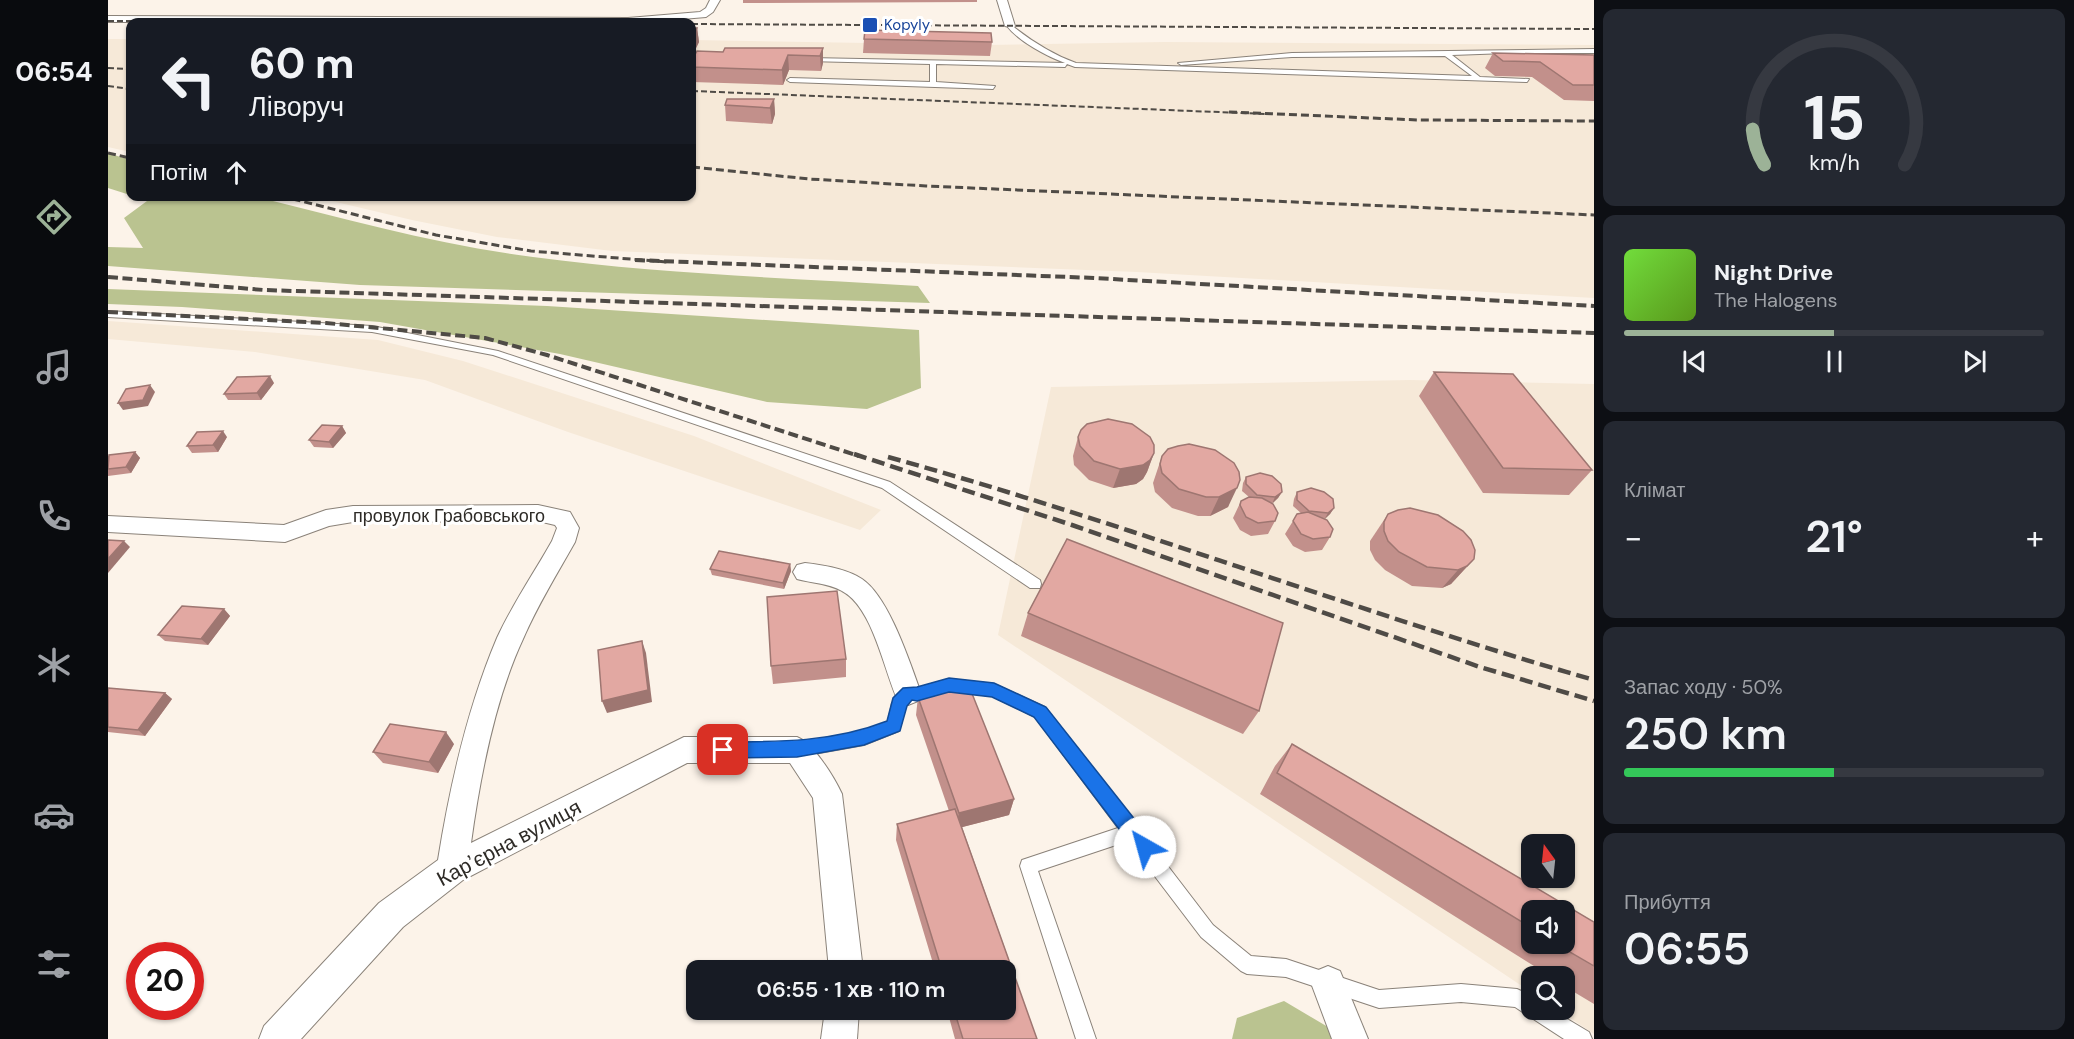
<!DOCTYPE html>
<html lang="uk">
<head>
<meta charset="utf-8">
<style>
	body { margin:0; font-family:"DM Sans",sans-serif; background:#242831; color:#f1f3f6; height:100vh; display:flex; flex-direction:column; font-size:22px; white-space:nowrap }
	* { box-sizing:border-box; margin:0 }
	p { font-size:20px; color:#9ea1a6 }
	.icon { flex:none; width:33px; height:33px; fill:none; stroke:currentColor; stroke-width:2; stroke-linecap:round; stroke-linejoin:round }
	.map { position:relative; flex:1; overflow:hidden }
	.sheet { display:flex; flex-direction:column; gap:9px; padding:9px; background:#0d0f14; width:480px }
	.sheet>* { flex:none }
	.banner { position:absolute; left:18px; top:18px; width:570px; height:183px; border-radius:12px; box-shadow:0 2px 4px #0004; background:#171b24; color:#f1f3f6; overflow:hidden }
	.needle { width:39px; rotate:345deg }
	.buttons { position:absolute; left:1413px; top:834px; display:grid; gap:12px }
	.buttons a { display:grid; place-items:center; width:54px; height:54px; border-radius:12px; background:#171b24; box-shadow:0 2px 4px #0004; font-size:30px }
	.speed { position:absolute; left:18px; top:942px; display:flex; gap:12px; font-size:30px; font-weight:700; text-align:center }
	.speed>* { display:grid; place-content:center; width:78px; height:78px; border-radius:50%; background:#171b24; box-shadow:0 2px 4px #0004; line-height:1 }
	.speed .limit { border:9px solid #d22; background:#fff; color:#111 }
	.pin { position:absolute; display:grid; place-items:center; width:51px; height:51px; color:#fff; margin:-26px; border-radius:12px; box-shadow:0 3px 9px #0006 }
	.me { position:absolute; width:66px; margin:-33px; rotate:322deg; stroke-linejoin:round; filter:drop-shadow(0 0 4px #0008) }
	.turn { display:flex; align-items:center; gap:21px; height:126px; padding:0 24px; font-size:27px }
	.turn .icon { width:78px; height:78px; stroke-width:2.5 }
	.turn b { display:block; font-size:42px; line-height:51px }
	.then { display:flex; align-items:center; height:57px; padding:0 24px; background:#0003; gap:12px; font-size:22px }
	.big { font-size:45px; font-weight:600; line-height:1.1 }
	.sheet .widget { flex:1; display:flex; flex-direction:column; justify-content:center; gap:9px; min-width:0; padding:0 21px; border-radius:12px; background:#242831 }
	.sheet .dial { align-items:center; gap:0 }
	.dial svg { height:156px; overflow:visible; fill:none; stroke:#363941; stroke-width:7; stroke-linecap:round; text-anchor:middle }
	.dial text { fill:#f1f3f6; stroke:none }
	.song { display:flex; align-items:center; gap:18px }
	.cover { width:72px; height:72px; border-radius:9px; background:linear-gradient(135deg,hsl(100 70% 55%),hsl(90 70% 35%)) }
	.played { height:6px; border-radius:3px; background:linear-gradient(90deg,#9cb297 50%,#363941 50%) }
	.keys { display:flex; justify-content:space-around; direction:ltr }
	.heat { display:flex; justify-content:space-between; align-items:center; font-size:33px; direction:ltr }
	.charge { height:9px; border-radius:4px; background:linear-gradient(90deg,#34c759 50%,#363941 0) }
	.trip { position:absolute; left:578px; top:960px; width:330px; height:60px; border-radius:12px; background:#171b24; box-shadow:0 2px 4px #0004; font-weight:600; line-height:60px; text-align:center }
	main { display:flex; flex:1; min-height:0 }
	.menu { display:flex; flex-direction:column; width:108px; justify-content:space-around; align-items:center; background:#090b0e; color:#9ea1a6 }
	.menu .icon { width:42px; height:42px }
	.menu .current { color:#9cb297 }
	.menu b { font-size:27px; color:#f1f3f6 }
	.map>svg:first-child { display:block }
	.built { fill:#f6e9d8; fill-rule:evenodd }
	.forest { fill:#bac390 }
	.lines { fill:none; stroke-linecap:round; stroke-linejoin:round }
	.lane-casing { stroke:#8a8279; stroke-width:2 }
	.street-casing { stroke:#8a8279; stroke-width:2 }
	.lane { fill:#fff; fill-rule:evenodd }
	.street { fill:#fff; fill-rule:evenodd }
	.rail-far3 { stroke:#4f4b46; stroke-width:2; stroke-dasharray:6 3; stroke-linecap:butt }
	.rail-far2 { stroke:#4f4b46; stroke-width:3; stroke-dasharray:8 4; stroke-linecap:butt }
	.rail-far1 { stroke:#4f4b46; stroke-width:4; stroke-dasharray:10 4.5; stroke-linecap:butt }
	.rail { stroke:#4f4b46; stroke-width:4.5; stroke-dasharray:13 6; stroke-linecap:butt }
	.wall { fill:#c2908b; fill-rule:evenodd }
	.shaded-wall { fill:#9e7671 }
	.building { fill:#e2a8a2; stroke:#9e7671; stroke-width:1.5 }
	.route { fill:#1a73e8; stroke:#114b97; stroke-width:1.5 }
	.transit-dot { fill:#1a4fb4; stroke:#fff; stroke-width:2 }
	.labels { text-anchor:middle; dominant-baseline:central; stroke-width:6; stroke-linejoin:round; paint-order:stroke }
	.far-transit-label { font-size:15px; fill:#164399; stroke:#fff; text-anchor:start }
	.street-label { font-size:18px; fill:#2e2b27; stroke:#fff }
	.near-street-label { font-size:21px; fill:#2e2b27; stroke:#fff }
</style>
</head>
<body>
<main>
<nav class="menu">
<b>06:54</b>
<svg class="icon current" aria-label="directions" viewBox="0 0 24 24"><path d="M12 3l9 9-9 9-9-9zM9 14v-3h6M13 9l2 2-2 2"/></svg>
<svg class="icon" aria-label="music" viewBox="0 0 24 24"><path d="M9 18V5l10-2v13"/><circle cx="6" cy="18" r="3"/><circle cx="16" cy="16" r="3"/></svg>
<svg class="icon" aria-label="phone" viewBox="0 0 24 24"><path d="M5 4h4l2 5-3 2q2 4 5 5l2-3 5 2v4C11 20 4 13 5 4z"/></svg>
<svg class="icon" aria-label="climate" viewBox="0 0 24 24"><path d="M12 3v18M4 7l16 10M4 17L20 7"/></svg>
<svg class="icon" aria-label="car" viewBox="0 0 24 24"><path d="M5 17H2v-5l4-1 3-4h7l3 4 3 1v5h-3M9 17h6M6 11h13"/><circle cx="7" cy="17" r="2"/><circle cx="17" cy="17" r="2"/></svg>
<svg class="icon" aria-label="filters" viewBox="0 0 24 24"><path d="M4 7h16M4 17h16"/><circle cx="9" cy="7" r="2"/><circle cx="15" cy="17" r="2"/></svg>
</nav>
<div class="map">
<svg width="1486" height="1039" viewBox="0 0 1486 1039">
	<rect width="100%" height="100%" fill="#fcf3e9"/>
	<g class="built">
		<polygon points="0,39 22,39 22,152 0,147"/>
		<polygon points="584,40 879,45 1057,42 1486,45 1486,298 1029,272 504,251 389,237 304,220 207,197 584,196"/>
		<polygon points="0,321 270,340 355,361 586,436 773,510 752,530 460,432 317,380 147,352 0,339"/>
		<path d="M 1302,380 L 1486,384 L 1486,1034 L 1450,1010 L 1456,1010 L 1456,976 L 1424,976 L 1423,992 L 890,635 L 943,387 ZM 1424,844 L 1456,844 L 1456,878 L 1424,878 ZM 1424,910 L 1456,910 L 1456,944 L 1424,944 Z"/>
	</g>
	<g class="forest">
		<polygon points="0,153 22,160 22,195 0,188"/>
		<path d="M 145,196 C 238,219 330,245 425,257 C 550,274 683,278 810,286 L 822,303 L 252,285 L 0,266 L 0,247 L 35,248 L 16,218 L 39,201 L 27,197 Z"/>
		<polygon points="0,289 439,306 811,330 813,388 759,409 659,402 452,354 272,322 74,307 0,304"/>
		<polygon points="1176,1001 1225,1030 1227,1039 1124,1039 1129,1018"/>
	</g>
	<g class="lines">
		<defs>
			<g id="lane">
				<path d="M 902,24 C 922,40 943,54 968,63 L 1364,76 L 1337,56 L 1184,57 L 1073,65 L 1070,63 L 1184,53 L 1486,49 L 1486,53 L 1399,53 L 1344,55 L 1372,77 L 1421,79 L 1419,82 L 967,67 L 959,64 L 957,67 L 828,64 L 828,82 L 887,86 L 885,89 L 682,82 L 679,80 L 682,78 L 822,82 L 822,64 L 699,61 L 701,58 L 957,63 C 940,57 910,41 899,26 Z"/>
				<polygon points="0,311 264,326 390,351 782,482 932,580 933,584 932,588 922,588 774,488 385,355 264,332 0,317"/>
				<polygon points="841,679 886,684 937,707 1027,824 1031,825 1033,831 1105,925 1143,956 1178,959 1271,990 1353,984 1409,989 1424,996 1424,1010 1444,1010 1481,1032 1484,1039 1456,1039 1407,1007 1353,1002 1271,1008 1178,977 1139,974 1133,971 1093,937 1020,841 930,871 988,1039 968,1039 912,866 914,860 1010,828 927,717 884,696 841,691 809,700 803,700 798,706 791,731 756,745 689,757 684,755 681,750 684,745 689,743 756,731 780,722 784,703 795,689 800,687 809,688"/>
			</g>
			<g id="street">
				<polygon points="602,0 612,0 605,12 598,17 538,22 0,22 0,16 520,18 592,12 598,8"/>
				<polygon points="889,0 899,0 907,26 906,28 897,26"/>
				<path d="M 430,505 L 462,512 L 471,528 L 467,542 C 449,574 429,606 415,639 C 387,699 372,777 363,843 L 576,737 L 689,737 C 706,744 726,777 734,794 L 755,970 L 721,970 L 705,798 L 682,763 L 579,763 L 355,880 L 295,927 L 193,1039 L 151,1039 L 156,1026 L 271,903 L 330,860 C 342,785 359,709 389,638 C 404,605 426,573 444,541 L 449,528 L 447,525 L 430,521 L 245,522 L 221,526 L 177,542 L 0,532 L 0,516 L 176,525 L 218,510 L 245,506 Z"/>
				<path d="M 697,563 C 715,565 739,569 754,579 C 781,597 802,663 813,693 L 810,701 L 800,705 L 790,701 C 776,671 765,607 734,591 C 720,583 703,583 689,579 L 685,572 L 689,565 Z"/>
				<polygon points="1220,966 1232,971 1260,1039 1224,1039 1203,983 1208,971"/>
				<polygon points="717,1010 751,1010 749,1039 713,1039"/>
			</g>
		</defs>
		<use href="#lane" class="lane-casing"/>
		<use href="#street" class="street-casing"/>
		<use href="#lane" class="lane"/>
		<use href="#street" class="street"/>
		<g class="rail-far3">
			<polyline points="0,21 322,22"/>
			<polyline points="584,24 1486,29"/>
			<polyline points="0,68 22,69"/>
			<polyline points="0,86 22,89"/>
			<polyline points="584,91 1159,114"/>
		</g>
		<g class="rail-far2">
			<polyline points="1121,112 1311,120 1486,121"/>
			<polyline points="0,153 22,158"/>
			<polyline points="584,167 701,179 818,186 1486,215"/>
			<polyline points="173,196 328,235 423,251 559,262"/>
		</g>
		<g class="rail-far1">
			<polyline points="527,260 986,278 1486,306"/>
			<polyline points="0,277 156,290 1486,333"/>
			<polyline points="0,312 218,323 377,338 439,355 751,456"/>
		</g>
		<g class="rail">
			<polyline points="746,454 964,525 1372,667 1486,701"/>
			<path d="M 780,457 C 1018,523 1249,612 1486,680"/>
		</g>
	</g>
	<g class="wall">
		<polygon points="635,0 869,0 869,2 635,3"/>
		<polygon points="584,28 589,28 591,42 586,52 584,52"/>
		<polygon points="756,39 884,42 882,56 755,53"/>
		<polygon points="715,48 715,63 713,71 681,70 675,85 584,82 584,59 615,52"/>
		<polygon points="1385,53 1486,55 1486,101 1456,100 1424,77 1387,76 1377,68"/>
		<polygon points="666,99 667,114 664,124 618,121 617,105"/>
		<polygon points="1326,372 1484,470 1461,495 1375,493 1311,396"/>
		<polygon points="166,383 153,400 120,400 116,394"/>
		<polygon points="234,426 238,433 225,448 206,447 201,440"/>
		<polygon points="119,437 110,452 84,453 79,446"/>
		<polygon points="970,437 1046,453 1039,472 1035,479 1028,484 1005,488 981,480 966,465 965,456"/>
		<polygon points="27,452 32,458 23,473 0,476 0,456"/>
		<polygon points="1054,456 1131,472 1120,507 1102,516 1090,516 1064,508 1047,492 1045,483"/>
		<polygon points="1138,477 1174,492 1170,498 1163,504 1167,521 1160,534 1143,536 1132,530 1125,518 1133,501 1141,497 1134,491 1135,483"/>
		<polygon points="1189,492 1226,508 1222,514 1216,519 1222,537 1214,550 1197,552 1185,546 1177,534 1185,521 1194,514 1185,506 1186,499"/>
		<polygon points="1280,514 1366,559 1343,584 1334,588 1304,586 1277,570 1267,560 1262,550 1262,541"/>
		<polygon points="682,564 683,571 676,589 604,575 602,569"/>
		<polygon points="116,609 122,616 100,645 57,641 50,635"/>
		<polygon points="920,613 1151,711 1135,734 913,636"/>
		<polygon points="738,659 738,677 665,684 663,666"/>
		<polygon points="0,688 57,693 64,699 37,736 0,732"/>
		<polygon points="810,697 906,799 901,815 854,827 929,1039 847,1039 839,1010 897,1010 897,970 827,970 788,840 789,824 841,811 808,715"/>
		<polygon points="346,744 330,773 275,763 265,752"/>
		<path d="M 1184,744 L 1486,922 L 1486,1004 L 1456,986 L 1456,976 L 1442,976 L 1152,794 L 1167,766 ZM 1424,910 L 1456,944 L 1424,944 Z"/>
	</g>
	<g class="shaded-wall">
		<polygon points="589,28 591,42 586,52 585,38"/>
		<polygon points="715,48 715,63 713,71 712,56"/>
		<polygon points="680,55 681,70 675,85 674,70"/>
		<polygon points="666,99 667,114 664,124 662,108"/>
		<polygon points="162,376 166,383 153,400 149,393"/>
		<polygon points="42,385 47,392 40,406 15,410 10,403"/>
		<polygon points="234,426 238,433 225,448 221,442"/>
		<polygon points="115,431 119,437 110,452 105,445"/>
		<polygon points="27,452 32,458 23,473 18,467"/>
		<polygon points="1046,453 1039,472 1035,479 1028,484 1005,488 1012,469"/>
		<polygon points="1129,488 1120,507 1102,516 1111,497"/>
		<polygon points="1174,492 1170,498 1164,504 1167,497"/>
		<polygon points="1226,508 1222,514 1216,520 1220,513"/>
		<polygon points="16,541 22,547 0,573 0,559"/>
		<polygon points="1366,559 1343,584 1334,588 1350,570"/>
		<polygon points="682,564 683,571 676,589 675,583"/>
		<polygon points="116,609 122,616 100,645 93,639"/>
		<polygon points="534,641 538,653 544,702 499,713 494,701"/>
		<polygon points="57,693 64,699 37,736 30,730"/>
		<polygon points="338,732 346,744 330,773 321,762"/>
		<polygon points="906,799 901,815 847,829 851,813"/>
	</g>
	<g class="building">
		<polygon points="584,28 589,28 585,38 584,38"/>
		<polygon points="757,30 883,33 884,42 756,39"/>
		<polygon points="617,48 715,48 712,56 680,55 674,70 584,67 584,59 589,51 615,52"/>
		<polygon points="1385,53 1486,55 1486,85 1465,85 1432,62 1395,61"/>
		<polygon points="619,99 666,99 662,108 617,105"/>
		<polygon points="1326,372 1405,374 1484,470 1395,468"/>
		<polygon points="162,376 149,393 116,394 129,377"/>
		<polygon points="42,385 35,400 10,403 18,389"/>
		<polygon points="1000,419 1024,424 1042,437 1046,445 1046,453 1042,460 1035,465 1012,469 986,461 972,446 970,437 973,430 979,424"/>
		<polygon points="214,425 234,426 221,442 201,440"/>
		<polygon points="115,431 105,445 79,446 89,432"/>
		<polygon points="1081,444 1107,450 1126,463 1131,472 1132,480 1129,488 1111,497 1098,497 1071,489 1054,473 1052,464 1054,456 1060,449 1070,446"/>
		<polygon points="27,452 18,467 0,469 1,455"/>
		<polygon points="1152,473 1164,476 1173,484 1174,492 1167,497 1149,495 1138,484 1138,477"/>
		<polygon points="1203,488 1216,492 1225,499 1226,508 1220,513 1201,511 1189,500 1189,492"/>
		<polygon points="1141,497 1154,498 1165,504 1170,513 1167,521 1150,523 1138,517 1132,505 1133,501"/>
		<polygon points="1302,508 1330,515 1355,531 1363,540 1367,550 1366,559 1359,566 1350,570 1319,567 1291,552 1280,541 1276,531 1276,522 1280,514 1290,510"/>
		<polygon points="1200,512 1219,520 1225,529 1222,537 1205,539 1193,534 1185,521 1189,514"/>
		<polygon points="959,539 1175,623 1151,711 920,613"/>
		<polygon points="0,540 16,541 0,559"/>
		<polygon points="611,551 682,564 675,583 602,569"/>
		<polygon points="729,591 738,659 663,666 659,597"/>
		<polygon points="74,606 116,609 93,639 50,635"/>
		<polygon points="534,641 540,690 494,701 490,650"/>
		<polygon points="861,686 906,799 851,813 810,697"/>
		<polygon points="0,688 57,693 30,730 0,727"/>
		<polygon points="282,724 338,732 321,762 265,752"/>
		<polygon points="1184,744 1486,922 1486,966 1448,944 1456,944 1456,910 1424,910 1424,928 1169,773"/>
		<polygon points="847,809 929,1039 855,1039 846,1010 897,1010 897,970 834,970 789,824"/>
	</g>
	<path class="route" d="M 841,678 L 886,683 L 938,707 L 1043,840 L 1046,847 L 1043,854 L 1037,856 L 1030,854 L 926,717 L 884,697 L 841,692 L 809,701 L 804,700 L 799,706 L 792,731 L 756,745 L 689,757 L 615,758 L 609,755 L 606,750 L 609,744 L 615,742 C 671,742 726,742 779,721 L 785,698 L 795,688 L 809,687 Z"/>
	<rect class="transit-dot" x="754" y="17" width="16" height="16" rx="3"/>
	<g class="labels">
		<g class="far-transit-label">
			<text x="776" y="25">Kopyly</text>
		</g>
		<g class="street-label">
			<text x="341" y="516">провулок Грабовського</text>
		</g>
		<g class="near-street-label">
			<text transform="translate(401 843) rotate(-28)">Карʼєрна вулиця</text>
		</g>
	</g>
</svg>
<div class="buttons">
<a><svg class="needle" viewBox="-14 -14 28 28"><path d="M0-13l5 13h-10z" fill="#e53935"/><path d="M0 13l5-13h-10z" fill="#9ea1a6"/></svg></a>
<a><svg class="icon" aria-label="sound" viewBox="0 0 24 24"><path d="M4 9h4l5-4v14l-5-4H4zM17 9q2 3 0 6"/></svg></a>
<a><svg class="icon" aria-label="search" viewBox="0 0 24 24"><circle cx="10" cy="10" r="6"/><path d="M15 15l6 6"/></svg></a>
</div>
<div class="speed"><div class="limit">20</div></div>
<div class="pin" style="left:615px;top:750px;background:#d93025"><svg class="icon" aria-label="arrive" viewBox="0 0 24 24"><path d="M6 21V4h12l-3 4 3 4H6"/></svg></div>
<svg class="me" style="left:1037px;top:847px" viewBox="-20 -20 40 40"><circle r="19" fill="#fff"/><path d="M0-13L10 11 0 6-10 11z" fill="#1a73e8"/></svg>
<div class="trip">06:55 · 1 хв · 110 m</div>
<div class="banner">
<div class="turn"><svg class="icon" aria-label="left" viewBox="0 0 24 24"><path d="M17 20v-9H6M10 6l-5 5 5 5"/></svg><div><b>60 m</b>Ліворуч</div></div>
<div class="then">Потім<svg class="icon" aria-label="ahead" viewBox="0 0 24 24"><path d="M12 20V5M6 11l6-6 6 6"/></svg></div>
</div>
</div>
<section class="sheet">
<div class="widget dial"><svg viewBox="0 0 100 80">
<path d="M14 69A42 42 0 1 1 86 69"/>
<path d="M14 69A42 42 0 0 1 8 51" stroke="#9cb297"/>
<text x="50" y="56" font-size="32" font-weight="700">15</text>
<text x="50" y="72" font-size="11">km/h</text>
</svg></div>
<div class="widget">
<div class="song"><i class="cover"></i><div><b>Night Drive</b><p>The Halogens</p></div></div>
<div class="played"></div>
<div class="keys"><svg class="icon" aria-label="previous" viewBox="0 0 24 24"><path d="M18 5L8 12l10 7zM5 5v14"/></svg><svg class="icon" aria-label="pause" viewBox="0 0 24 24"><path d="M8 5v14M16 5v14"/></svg><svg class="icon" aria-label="next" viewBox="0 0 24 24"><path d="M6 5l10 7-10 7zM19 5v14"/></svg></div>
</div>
<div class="widget"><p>Клімат</p>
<div class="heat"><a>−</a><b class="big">21°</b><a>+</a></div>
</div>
<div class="widget"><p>Запас ходу · 50%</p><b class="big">250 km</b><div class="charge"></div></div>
<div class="widget"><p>Прибуття</p><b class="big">06:55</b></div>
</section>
</main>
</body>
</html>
